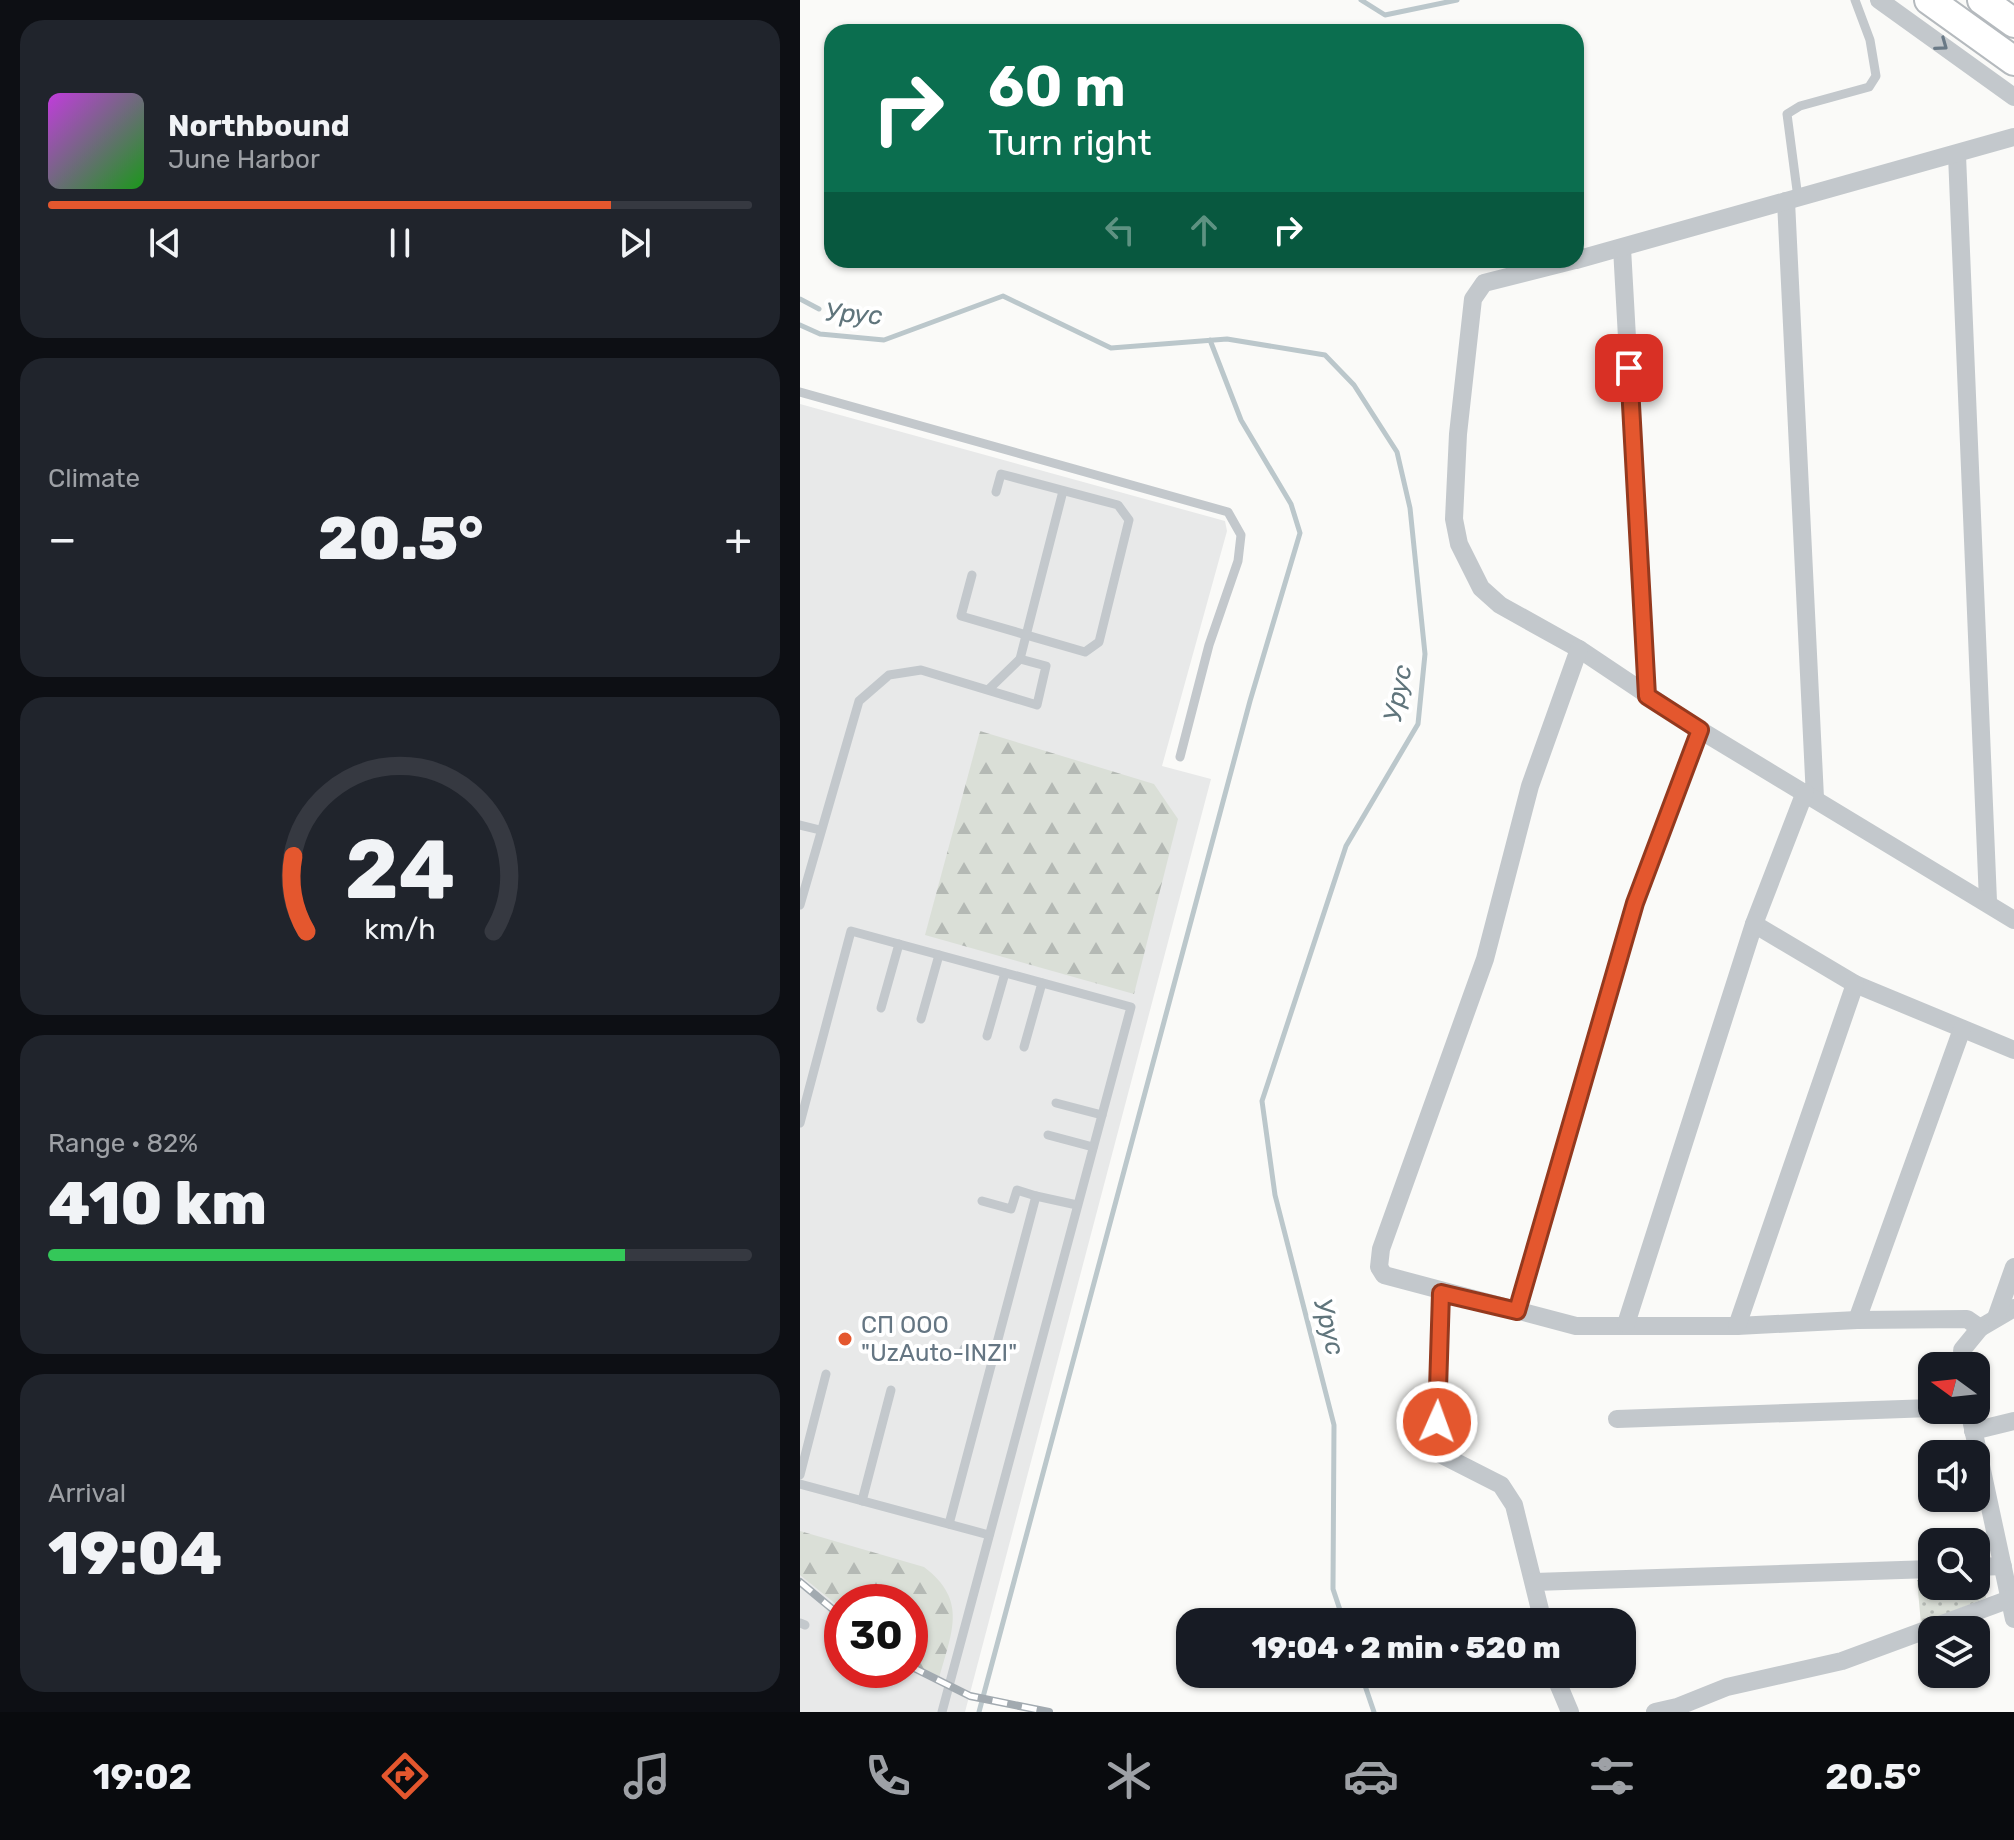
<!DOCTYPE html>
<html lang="en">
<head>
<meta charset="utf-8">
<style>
	body { margin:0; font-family:Rubik,sans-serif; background:#20242c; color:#f1f3f6; height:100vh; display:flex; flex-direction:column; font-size:30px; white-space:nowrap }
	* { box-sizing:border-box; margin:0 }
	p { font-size:26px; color:#9ea1a6 }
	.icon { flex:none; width:44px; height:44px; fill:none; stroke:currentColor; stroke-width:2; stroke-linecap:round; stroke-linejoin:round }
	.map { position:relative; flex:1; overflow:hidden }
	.drawer { display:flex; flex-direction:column; gap:20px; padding:20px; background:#0d0f14; width:800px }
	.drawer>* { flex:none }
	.banner { position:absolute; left:24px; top:24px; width:760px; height:244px; border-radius:24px; box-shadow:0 2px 6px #0004; background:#0b6e4f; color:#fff; overflow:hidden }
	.needle { width:52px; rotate:285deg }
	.controls { position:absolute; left:1118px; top:1352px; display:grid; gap:16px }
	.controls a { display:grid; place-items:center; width:72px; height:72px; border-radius:16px; background:#171b24; box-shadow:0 2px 6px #0004; font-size:40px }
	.speed { position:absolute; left:24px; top:1584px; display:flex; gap:16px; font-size:40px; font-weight:700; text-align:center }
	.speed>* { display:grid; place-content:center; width:104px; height:104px; border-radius:50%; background:#171b24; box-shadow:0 2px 6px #0004; line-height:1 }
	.speed .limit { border:12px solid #d22; background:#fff; color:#111 }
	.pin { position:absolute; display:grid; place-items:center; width:68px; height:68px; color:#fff; margin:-34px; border-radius:16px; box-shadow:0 4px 12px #0006 }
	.me { position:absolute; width:88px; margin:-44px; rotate:2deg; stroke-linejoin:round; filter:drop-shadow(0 0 6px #0008) }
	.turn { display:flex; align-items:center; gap:28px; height:168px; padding:0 32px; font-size:36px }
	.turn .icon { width:104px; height:104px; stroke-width:2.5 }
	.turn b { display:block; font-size:56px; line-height:68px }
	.lanes { display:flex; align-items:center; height:76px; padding:0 32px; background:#0003; justify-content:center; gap:40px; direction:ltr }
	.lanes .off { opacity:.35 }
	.big { font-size:60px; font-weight:800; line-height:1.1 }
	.drawer .tile { flex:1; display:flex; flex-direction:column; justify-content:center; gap:12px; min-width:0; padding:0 28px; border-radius:24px; background:#20242c }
	.drawer .dial { align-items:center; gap:0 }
	.dial svg { height:208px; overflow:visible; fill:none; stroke:#363941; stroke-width:7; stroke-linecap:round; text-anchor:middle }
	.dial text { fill:#f1f3f6; stroke:none }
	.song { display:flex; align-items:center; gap:24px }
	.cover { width:96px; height:96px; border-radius:12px; background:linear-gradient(135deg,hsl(290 70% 55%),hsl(120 70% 35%)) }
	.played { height:8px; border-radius:4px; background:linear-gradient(90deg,#e4572e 80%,#363941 80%) }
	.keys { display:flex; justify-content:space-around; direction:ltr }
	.heat { display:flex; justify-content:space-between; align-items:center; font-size:44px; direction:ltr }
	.charge { height:12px; border-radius:6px; background:linear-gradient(90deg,#34c759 82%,#363941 0) }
	.trip { position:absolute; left:376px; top:1608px; width:460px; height:80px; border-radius:24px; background:#171b24; box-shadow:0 2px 6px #0004; font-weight:800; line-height:80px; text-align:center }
	.menu { display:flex; height:128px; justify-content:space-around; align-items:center; background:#090b0e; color:#9ea1a6 }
	.menu .icon { width:56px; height:56px }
	.menu .on { color:#e4572e }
	.menu b { font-size:36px; color:#f1f3f6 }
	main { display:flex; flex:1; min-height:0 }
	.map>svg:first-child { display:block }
	.built { fill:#e8e9e9; fill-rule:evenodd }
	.grass { fill:url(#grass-dots) }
	.forest { fill:url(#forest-firs) }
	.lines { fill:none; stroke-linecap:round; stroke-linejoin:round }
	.stream { stroke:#bbc7cb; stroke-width:5 }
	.primary-casing { stroke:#b5babe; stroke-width:32 }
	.service { stroke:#c3c8cc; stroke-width:9 }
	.minor { stroke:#c3c8cc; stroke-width:18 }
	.primary { stroke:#fff; stroke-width:28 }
	.rail-casing { stroke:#a2aab0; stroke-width:8 }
	.rail { stroke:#fff; stroke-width:5; stroke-dasharray:15; stroke-linecap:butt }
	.oneway { stroke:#6a7a87 }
	.route-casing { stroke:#94391e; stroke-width:20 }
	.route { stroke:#e4572e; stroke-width:14 }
	.poi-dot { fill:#e4572e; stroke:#fff; stroke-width:3 }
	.labels { text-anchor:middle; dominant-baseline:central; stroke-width:8; stroke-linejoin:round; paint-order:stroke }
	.poi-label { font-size:24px; fill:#657683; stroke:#fff; text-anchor:start }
	.water-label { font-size:26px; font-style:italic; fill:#60757c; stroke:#fff }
</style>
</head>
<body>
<main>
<section class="drawer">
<div class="tile">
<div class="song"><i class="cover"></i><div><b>Northbound</b><p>June Harbor</p></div></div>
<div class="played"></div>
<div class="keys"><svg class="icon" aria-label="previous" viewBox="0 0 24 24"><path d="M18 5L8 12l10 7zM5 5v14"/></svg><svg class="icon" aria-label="pause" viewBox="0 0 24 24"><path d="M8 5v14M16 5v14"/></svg><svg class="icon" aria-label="next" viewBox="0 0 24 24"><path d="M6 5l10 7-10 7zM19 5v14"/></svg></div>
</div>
<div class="tile"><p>Climate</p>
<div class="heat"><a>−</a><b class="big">20.5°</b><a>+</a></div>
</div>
<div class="tile dial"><svg viewBox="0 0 100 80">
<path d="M14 69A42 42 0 1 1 86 69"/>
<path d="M14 69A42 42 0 0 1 9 40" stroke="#e4572e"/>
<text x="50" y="56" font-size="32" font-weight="700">24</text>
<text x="50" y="72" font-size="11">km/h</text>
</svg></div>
<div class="tile"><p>Range · 82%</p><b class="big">410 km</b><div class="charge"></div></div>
<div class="tile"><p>Arrival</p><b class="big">19:04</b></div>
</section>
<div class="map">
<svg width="1214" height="1712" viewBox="0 0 1214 1712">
	<defs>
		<pattern id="grass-dots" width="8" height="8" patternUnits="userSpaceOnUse" patternTransform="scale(2)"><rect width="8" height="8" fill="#dadfd7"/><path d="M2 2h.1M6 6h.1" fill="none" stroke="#b4b9b4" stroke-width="1.8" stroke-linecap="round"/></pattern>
		<pattern id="forest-firs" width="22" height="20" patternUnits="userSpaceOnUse" patternTransform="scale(2)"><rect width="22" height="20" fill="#dadfd7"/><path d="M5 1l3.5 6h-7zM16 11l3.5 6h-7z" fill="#b4b9b4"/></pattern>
	</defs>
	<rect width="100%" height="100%" fill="#fafaf8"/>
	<path class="built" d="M 0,404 L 425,521 L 427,531 L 362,766 L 411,779 L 165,1712 L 0,1712 ZM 42,1602 L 110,1602 L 110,1670 L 42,1670 Z"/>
	<polygon class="grass" points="1176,1579 1184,1579 1186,1598 1121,1624 1117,1580 1132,1580 1132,1586 1176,1586"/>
	<g class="forest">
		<polygon points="180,731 354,784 378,819 334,994 125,935"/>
		<path d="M 0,1531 L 124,1567 C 169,1601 151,1633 139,1679 L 110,1664 L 110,1602 L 42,1602 L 42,1609 L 0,1575 Z"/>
	</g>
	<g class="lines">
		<g class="stream">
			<polyline points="561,0 585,15 657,0"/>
			<polyline points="0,299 19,309"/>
			<polyline points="0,325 20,334 84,340 203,296 311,348 427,339 525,355 554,385 597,452 610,508 625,654 618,724 546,846 462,1101 475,1195 534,1425 533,1589 544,1622"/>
			<polyline points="561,1674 574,1712"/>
			<polyline points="179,1712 450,701 500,533 491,504 441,420 410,340"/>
		</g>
		<defs>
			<g id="primary">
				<polyline points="1129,0 1214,61"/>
				<polyline points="1182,0 1214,23"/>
			</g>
		</defs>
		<use href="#primary" class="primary-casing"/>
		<g class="service">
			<polyline points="998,198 987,114 1000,106 1069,87 1076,76 1070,40 1055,0"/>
			<polyline points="0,392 428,512 441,535 438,561 409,645 380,757"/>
			<polyline points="172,575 161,616 285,652 299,642 329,520 318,505 201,474 196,492"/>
			<polyline points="220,659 263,491"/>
			<polyline points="0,825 20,830"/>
			<polyline points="0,905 59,701 89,675 121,670 237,705 246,666 220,659 188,690"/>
			<polyline points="81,1008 99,944"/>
			<polyline points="121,1019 139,955"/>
			<polyline points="187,1036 205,973"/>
			<polyline points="224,1047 242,983"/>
			<polyline points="256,1103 302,1115"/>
			<polyline points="0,1123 51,931 331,1007 142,1712"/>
			<polyline points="248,1135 293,1147"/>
			<polyline points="182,1201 211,1209 217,1190 236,1196"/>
			<polyline points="164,1349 194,1357"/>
			<polyline points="0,1475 26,1374"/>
			<polyline points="0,1484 189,1535"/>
			<polyline points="62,1501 91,1390"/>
			<polyline points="149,1524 236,1196 277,1205"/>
			<polyline points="0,1623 5,1625"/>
		</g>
		<g class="minor">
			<polyline points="1079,0 1214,97"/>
			<polyline points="1157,155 1188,901"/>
			<polyline points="986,201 1015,798"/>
			<polyline points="822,248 847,696"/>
			<polyline points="775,260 684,283 673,299 658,434 654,519 659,544 681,588 700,605 779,649 900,730 1214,920"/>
			<polyline points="776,260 1214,137"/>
			<polyline points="779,649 730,786 685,959 581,1249 579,1267 584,1275 776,1326 937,1326 1057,1320 1167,1319 1180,1328 1214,1308"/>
			<polyline points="954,924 1055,984 1214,1050"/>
			<polyline points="641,1293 637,1422 642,1455 701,1485 714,1505 743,1622"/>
			<polyline points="717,1311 835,903 900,730"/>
			<polyline points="1197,1315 1214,1267"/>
			<polyline points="1057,1320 1162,1029"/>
			<polyline points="826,1324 954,924 1005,792"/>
			<polyline points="937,1326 1055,984"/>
			<polyline points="1164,1366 1162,1350 1180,1328"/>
			<polyline points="1169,1410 1214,1619"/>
			<polyline points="817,1419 1132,1408"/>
			<polyline points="1173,1431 1214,1421"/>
			<polyline points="1176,1567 1203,1566"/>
			<polyline points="734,1582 1132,1569"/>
			<polyline points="754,1674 770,1712"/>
			<polyline points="855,1712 877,1707 927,1687 1042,1661 1210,1599"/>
		</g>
		<use href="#primary" class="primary"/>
		<defs>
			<g id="rail">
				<polyline points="0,1582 42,1617"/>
				<polyline points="110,1666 170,1696 249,1712"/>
			</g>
		</defs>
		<use href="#rail" class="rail-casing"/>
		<use href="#rail" class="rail"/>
	</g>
	<defs><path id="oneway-chevron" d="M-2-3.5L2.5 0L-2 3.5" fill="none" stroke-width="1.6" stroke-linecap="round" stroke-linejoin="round" transform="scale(2)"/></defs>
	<use class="oneway" href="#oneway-chevron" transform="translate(1142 45) rotate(36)"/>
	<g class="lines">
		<defs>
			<polyline id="route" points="637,1422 641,1293 717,1311 835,903 900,730 847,696 829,368"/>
		</defs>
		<use href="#route" class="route-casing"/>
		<use href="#route" class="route"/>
	</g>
	<circle class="poi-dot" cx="45" cy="1339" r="8"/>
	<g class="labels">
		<g class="poi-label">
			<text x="61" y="1325">СП ООО<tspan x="61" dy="28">"UzAuto-INZI"</tspan></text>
		</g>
		<g class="water-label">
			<text transform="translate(54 314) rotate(4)">Урус</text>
			<text transform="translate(598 693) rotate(-79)">Урус</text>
			<text transform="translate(529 1327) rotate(76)">Урус</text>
		</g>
	</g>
</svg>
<div class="controls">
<a><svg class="needle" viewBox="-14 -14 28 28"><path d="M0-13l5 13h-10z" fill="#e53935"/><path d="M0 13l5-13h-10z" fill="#9ea1a6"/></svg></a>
<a><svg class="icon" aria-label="sound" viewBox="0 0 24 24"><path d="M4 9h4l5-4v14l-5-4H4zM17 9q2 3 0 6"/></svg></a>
<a><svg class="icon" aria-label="search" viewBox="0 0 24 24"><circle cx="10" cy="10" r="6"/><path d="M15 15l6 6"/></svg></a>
<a><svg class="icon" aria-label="layers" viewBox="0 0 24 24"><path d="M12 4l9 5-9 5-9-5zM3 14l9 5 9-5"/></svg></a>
</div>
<div class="speed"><div class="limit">30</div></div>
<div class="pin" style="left:829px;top:368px;background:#d93025"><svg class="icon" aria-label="arrive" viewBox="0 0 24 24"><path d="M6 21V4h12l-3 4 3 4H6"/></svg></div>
<svg class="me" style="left:637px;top:1422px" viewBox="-20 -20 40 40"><circle r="17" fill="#e4572e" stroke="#fff" stroke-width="3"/><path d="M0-11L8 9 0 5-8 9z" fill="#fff"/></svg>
<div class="trip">19:04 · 2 min · 520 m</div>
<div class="banner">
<div class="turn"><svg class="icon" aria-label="right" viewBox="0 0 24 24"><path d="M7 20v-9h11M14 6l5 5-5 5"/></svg><div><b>60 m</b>Turn right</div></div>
<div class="lanes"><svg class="icon off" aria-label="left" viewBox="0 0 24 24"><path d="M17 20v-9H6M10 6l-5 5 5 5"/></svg><svg class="icon off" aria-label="ahead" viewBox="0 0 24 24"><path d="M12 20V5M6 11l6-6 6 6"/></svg><svg class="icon" aria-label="right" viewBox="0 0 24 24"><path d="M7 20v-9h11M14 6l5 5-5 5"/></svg></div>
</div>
</div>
</main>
<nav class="menu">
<b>19:02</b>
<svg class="icon on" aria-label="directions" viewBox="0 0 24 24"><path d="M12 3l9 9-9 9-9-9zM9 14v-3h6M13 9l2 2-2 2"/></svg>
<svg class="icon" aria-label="music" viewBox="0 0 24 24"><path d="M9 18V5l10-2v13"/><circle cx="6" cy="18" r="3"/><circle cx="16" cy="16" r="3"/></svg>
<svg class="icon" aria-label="phone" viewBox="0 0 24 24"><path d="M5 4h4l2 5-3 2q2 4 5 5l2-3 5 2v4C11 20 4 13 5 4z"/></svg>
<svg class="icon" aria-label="climate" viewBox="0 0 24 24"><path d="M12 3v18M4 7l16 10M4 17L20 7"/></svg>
<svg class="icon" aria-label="car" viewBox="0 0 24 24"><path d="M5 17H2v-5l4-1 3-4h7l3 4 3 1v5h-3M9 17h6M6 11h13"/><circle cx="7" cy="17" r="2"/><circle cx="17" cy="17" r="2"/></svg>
<svg class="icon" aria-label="filters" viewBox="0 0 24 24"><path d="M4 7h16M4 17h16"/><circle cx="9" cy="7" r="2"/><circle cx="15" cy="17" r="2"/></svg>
<b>20.5°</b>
</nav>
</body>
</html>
